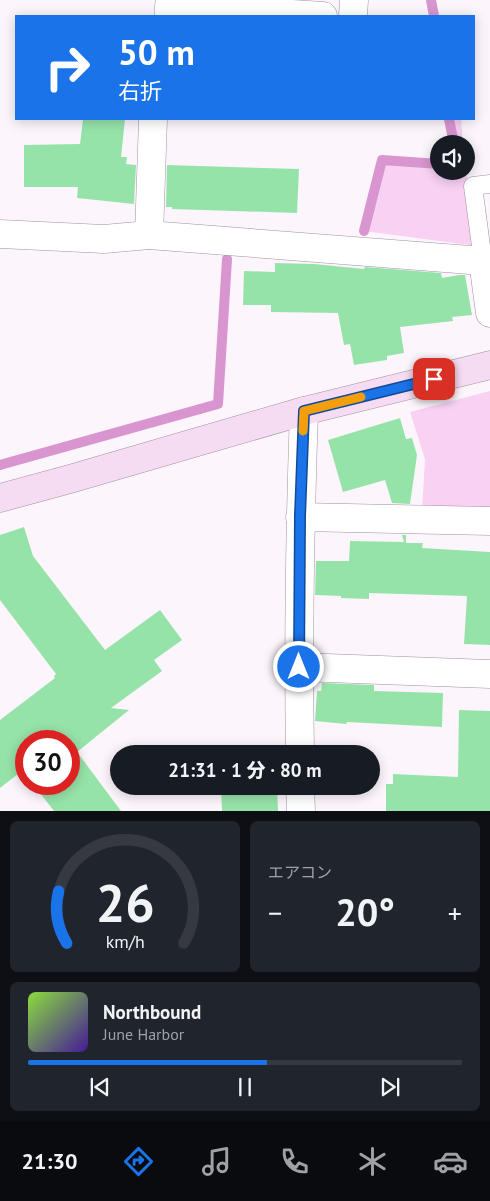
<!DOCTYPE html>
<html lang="ja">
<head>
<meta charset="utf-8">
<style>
	body { margin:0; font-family:"PT Sans","Noto Sans JP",sans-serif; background:#20242c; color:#f1f3f6; height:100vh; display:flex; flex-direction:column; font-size:19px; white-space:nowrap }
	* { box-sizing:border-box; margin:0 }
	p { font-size:16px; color:#9ea1a6 }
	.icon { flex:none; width:28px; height:28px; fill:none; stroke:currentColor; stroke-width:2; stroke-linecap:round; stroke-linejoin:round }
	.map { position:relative; height:811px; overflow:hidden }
	.panel { display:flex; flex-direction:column; gap:10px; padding:10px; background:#0d0f14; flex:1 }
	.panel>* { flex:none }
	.top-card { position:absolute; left:15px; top:15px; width:460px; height:105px; border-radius:0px; box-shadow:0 2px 12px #0003; background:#1a73e8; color:#fff; overflow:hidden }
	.tools { position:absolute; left:430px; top:135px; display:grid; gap:10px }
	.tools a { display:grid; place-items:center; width:45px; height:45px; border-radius:50%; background:#171b24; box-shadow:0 2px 12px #0003; font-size:25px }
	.speed { position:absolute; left:15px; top:730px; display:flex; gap:10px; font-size:25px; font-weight:700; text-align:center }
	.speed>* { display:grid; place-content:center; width:65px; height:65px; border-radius:50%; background:#171b24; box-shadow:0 2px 12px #0003; line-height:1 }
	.speed .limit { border:8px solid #d22; background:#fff; color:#111 }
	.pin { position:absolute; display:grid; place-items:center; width:42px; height:42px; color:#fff; margin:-21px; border-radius:10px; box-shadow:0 2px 8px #0006 }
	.me { position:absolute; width:55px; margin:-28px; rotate:0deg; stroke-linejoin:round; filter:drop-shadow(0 0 4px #0008) }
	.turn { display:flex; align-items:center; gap:18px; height:105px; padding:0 20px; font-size:22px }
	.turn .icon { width:65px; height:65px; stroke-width:2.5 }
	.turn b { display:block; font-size:35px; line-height:42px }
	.big { font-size:38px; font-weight:800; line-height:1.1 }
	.panel .tile { flex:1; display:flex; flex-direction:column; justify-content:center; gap:8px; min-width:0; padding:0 18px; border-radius:8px; background:#20242c }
	.panel .dial { align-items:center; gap:0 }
	.dial svg { height:130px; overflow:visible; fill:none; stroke:#363941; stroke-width:7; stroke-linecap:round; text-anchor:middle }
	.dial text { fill:#f1f3f6; stroke:none }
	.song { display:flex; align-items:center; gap:15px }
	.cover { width:60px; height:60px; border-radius:8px; background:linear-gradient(135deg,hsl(90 70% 55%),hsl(260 70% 35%)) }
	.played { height:5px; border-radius:2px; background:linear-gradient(90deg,#1a73e8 55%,#363941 55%) }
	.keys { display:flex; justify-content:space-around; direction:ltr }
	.heat { display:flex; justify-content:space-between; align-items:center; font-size:28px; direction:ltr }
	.panel .tiles { flex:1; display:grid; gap:10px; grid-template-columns:1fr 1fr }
	.tile:last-child { grid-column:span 2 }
	.trip { position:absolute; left:110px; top:745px; width:270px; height:50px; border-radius:25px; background:#171b24; box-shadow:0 2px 12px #0003; font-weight:800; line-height:50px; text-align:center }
	.menu { display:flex; height:80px; justify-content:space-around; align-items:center; background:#090b0e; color:#9ea1a6 }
	.menu .icon { width:35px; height:35px }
	.menu .active { color:#1a73e8 }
	.menu b { font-size:22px; color:#f1f3f6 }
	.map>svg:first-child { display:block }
	.green { fill:#f8d1f3 }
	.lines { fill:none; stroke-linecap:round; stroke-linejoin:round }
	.stream { stroke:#d895d0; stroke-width:10 }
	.building { fill:#96e3a9 }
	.lane-casing { stroke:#a1919f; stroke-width:19 }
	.street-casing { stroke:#a1919f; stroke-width:29 }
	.secondary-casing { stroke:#a1919f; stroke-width:29 }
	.lane { stroke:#fff; stroke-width:18 }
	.street { stroke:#fff; stroke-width:28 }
	.secondary { stroke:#f5dcf2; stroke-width:28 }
	.route-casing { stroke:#114b97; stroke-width:12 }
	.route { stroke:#1a73e8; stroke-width:9 }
	.slow { stroke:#f59e0b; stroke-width:9 }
</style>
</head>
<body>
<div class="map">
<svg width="490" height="811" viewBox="0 0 490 811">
	<rect width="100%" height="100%" fill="#fdf5fc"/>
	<g class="green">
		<polygon points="449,119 461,119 463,144 454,144"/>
		<polygon points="382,160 439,164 439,171 466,171 477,246 364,231"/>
		<polygon points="490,391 490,513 422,512 425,459 410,412"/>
	</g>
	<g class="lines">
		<g class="stream">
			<polyline points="431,0 434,16"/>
			<polyline points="449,119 454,144"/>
			<polyline points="364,231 382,160 439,164"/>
			<polyline points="0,465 218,404 227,259"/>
		</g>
	</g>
	<g class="building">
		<polygon points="83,119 125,119 121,157 127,157 126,164 136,165 134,204 77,198 78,187 24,187 24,145 80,144"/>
		<polygon points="167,165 299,169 297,213 172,209 172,207 166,207"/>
		<polygon points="275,263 314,264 364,269 365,267 441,273 442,278 459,275 465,275 472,315 452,317 453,321 400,327 404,353 387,356 387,360 354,365 350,344 344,345 338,313 271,312 271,305 243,305 244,271 275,272"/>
		<polygon points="400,418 406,439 412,438 417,455 410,504 392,503 385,480 343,492 328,440"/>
		<polygon points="24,527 33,556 105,650 160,610 182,640 154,660 162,671 111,708 129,710 77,752 121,811 54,811 33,784 69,784 69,741 26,741 26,775 23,770 0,788 0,720 55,678 54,676 56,674 0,600 0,535"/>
		<polygon points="402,535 406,535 406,543 423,543 422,548 490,552 490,645 464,644 467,596 369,593 369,599 341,598 341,596 315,595 316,561 349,561 350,541 404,542"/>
		<polygon points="322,683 374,685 374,691 443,693 442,727 347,722 346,724 315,721 317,691 321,691"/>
		<polygon points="459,710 490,711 490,811 386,811 386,784 393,784 393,774 458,777"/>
		<polygon points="221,786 277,786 278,811 222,811"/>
	</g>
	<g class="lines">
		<defs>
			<polyline id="lane" points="483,261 473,186 490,184"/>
			<g id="street">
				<polyline points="169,16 169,6 323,16"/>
				<polyline points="353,16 354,0"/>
				<polyline points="0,234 104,239 149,235 483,261 490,313"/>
				<polyline points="149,235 153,119"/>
				<polyline points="300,517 490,521"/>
				<polyline points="299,667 490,674"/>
				<path d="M 300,754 C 298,640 300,526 304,411"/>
				<polyline points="300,786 301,811"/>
			</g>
			<polyline id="secondary" points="0,498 70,479 304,411 490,365"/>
		</defs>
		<use href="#lane" class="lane-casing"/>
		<use href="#street" class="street-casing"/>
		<use href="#secondary" class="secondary-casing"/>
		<use href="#lane" class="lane"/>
		<use href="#street" class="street"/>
		<use href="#secondary" class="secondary"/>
	</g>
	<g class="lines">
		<defs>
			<polyline id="route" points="299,667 300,516 304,411 434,379"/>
		</defs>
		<use href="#route" class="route-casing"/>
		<use href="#route" class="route"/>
		<polyline class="slow" points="303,431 304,411 361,397"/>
	</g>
</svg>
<div class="tools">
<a><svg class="icon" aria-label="sound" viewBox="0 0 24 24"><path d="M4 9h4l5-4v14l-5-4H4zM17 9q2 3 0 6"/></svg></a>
</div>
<div class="speed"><div class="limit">30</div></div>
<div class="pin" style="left:434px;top:379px;background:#d93025"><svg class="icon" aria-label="arrive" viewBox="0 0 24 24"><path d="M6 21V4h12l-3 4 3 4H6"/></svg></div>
<svg class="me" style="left:299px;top:667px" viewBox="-20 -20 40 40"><circle r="17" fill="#1a73e8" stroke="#fff" stroke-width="3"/><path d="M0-11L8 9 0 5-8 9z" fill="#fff"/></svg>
<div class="trip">21:31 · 1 分 · 80 m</div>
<div class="top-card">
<div class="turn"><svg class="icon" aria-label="right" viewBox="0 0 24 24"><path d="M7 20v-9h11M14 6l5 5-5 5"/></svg><div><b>50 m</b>右折</div></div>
</div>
</div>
<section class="panel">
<div class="tiles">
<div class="tile dial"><svg viewBox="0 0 100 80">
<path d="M14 69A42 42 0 1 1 86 69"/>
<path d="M14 69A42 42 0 0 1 9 37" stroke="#1a73e8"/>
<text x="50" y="56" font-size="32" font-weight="700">26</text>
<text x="50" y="72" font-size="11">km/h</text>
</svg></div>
<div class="tile"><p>エアコン</p>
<div class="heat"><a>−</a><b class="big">20°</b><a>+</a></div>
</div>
<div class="tile">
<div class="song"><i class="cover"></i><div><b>Northbound</b><p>June Harbor</p></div></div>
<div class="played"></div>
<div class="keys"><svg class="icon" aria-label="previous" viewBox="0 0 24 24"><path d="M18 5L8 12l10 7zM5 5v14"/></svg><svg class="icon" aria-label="pause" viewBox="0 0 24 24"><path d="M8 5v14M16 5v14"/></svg><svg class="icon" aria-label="next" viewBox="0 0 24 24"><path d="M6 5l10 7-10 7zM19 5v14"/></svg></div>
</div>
</div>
</section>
<nav class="menu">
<b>21:30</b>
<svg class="icon active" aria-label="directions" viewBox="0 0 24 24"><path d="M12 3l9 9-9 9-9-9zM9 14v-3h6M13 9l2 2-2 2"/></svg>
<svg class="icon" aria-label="music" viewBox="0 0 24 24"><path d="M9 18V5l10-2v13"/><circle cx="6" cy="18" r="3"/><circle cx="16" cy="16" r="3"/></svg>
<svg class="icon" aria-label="phone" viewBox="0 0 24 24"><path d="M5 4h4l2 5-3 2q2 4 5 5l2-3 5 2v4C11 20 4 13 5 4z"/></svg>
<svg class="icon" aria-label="climate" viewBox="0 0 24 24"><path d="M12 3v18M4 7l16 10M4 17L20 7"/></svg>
<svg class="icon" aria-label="car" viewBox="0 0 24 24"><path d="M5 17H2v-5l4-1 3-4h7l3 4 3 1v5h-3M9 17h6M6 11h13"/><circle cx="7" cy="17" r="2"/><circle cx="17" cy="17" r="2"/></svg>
</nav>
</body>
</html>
